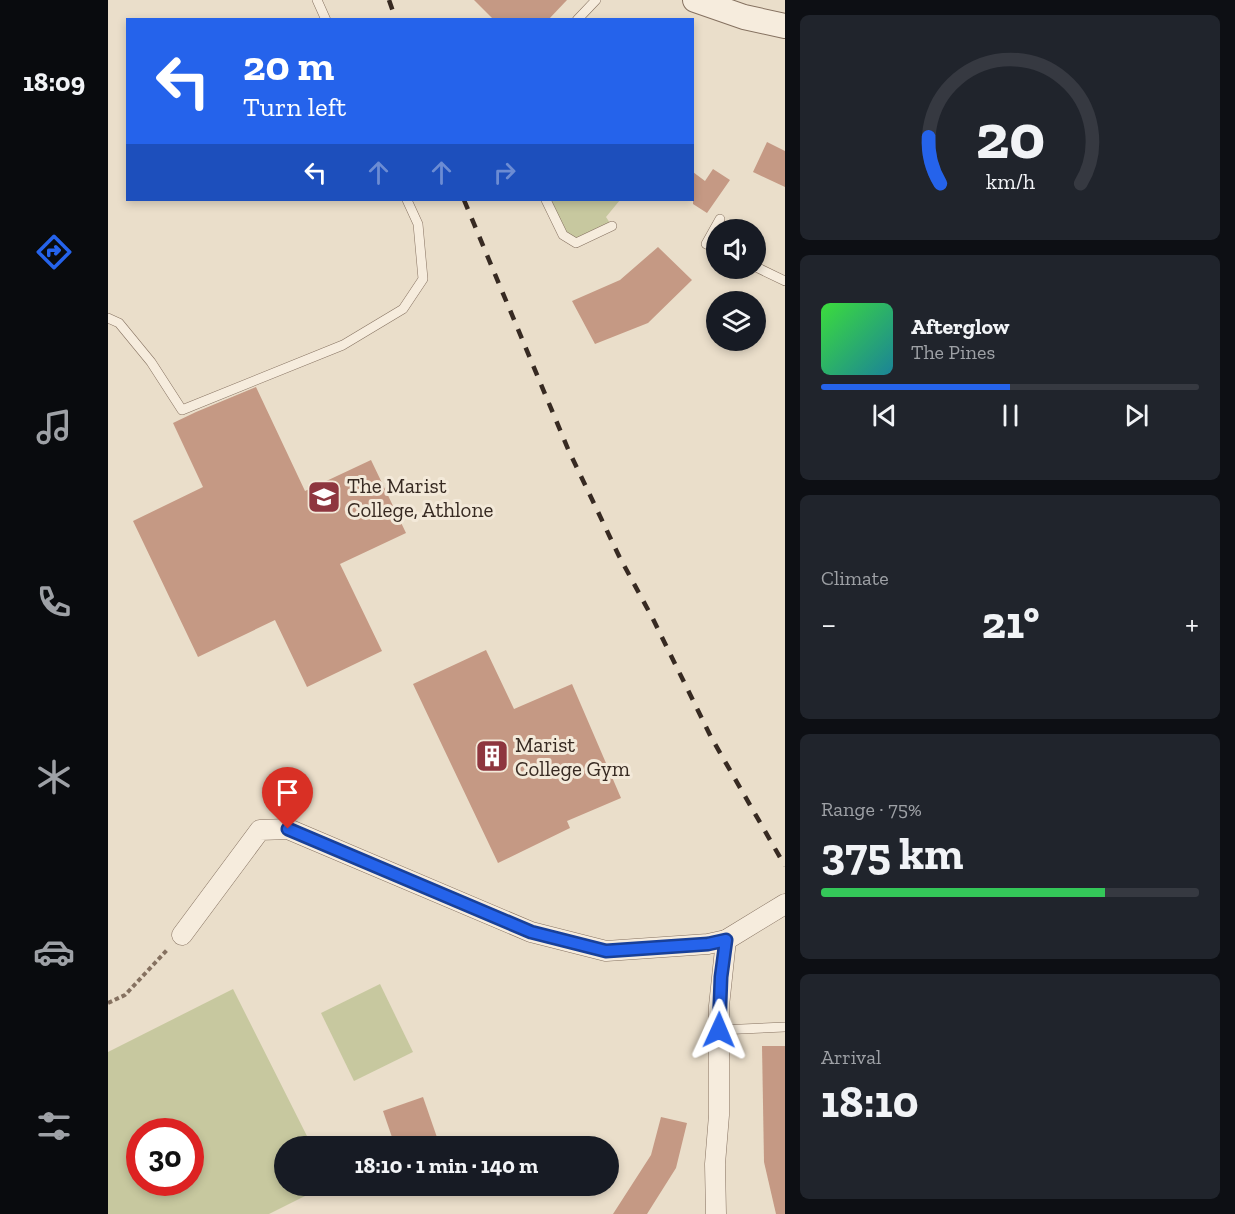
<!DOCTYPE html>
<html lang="en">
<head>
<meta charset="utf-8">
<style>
	body { margin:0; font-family:"Zilla Slab",serif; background:#20242c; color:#f1f3f6; height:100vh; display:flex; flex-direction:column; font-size:22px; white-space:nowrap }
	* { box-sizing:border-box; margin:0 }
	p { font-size:20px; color:#9ea1a6 }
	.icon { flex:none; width:33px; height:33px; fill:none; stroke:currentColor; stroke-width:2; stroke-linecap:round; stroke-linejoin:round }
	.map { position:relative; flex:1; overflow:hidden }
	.sheet { display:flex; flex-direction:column; gap:15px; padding:15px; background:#0d0f14; width:450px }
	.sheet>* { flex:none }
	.guide { position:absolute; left:18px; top:18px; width:568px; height:183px; border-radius:0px; box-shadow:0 3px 9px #0003; background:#2563eb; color:#fff; overflow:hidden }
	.buttons { position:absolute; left:598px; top:219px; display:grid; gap:12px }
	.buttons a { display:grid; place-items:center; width:60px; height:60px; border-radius:50%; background:#171b24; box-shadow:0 3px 9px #0003; font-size:30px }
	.speed { position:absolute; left:18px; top:1118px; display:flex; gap:12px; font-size:30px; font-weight:700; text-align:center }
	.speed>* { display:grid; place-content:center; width:78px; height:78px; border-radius:50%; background:#171b24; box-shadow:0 3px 9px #0003; line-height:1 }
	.speed .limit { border:9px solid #d22; background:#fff; color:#111 }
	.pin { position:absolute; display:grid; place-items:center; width:51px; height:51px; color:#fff; margin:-62px -26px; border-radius:50% 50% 50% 0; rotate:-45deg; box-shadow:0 0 6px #0007 }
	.pin .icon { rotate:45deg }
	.me { position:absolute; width:66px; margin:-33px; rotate:1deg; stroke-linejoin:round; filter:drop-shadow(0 0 4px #0008) }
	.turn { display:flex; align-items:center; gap:21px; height:126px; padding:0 18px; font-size:27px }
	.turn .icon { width:78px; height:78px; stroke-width:2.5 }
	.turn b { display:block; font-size:42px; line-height:51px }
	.lanes { display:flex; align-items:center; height:57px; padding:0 18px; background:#0003; justify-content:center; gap:30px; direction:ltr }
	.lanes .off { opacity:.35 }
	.big { font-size:45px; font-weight:800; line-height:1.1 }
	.sheet .card { flex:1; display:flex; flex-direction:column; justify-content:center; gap:9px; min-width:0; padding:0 21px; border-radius:9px; background:#20242c }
	.sheet .dial { align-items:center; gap:0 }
	.dial svg { height:156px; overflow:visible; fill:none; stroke:#363941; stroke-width:7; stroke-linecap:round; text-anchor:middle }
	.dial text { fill:#f1f3f6; stroke:none }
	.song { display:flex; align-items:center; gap:18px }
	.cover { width:72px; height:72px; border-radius:9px; background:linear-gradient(135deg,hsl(120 70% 55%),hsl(190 70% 35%)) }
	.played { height:6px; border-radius:3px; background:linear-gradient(90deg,#2563eb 50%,#363941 50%) }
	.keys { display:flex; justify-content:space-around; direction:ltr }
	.heat { display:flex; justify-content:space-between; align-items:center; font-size:33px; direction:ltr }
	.charge { height:9px; border-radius:4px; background:linear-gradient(90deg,#34c759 75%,#363941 0) }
	.trip { position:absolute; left:166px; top:1136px; width:345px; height:60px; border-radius:30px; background:#171b24; box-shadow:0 3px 9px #0003; font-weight:800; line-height:60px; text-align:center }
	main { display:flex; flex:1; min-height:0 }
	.tab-bar { display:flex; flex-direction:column; width:108px; justify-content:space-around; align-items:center; background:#090b0e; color:#9ea1a6 }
	.tab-bar .icon { width:42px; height:42px }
	.tab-bar .active { color:#2563eb }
	.tab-bar b { font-size:27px; color:#f1f3f6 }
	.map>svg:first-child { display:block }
	.green { fill:#c7c89f; fill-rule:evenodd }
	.building { fill:#c59984 }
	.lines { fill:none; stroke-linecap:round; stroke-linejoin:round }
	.service-casing { stroke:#857160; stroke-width:10 }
	.minor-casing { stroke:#857160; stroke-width:21 }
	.tertiary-casing { stroke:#857160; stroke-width:26 }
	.path { stroke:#857160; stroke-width:4; stroke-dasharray:4.5 3; stroke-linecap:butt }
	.service { stroke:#f6ecdd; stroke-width:9 }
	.minor { stroke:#f6ecdd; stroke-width:20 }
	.tertiary { stroke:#f6ecdd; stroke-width:24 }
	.rail { stroke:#372a22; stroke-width:4.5; stroke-dasharray:10 10; stroke-linecap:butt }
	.route-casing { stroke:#184099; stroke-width:15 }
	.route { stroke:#2563eb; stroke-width:10 }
	.labels { text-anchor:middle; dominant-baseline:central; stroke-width:6; stroke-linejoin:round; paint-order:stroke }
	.poi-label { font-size:21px; fill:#372a22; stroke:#f3e9d9; text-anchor:start }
</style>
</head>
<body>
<main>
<nav class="tab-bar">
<b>18:09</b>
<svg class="icon active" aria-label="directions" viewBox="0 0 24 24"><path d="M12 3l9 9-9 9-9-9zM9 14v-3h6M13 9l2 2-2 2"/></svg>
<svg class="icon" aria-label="music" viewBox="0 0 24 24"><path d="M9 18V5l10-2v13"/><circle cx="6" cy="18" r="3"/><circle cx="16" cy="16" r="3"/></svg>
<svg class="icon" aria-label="phone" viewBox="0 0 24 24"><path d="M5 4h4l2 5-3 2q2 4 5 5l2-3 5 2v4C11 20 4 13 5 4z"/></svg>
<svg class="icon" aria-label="climate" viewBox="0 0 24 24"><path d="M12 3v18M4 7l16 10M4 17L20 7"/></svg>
<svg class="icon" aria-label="car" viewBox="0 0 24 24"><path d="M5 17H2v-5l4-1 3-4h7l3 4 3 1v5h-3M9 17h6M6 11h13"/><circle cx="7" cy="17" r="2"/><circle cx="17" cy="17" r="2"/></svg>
<svg class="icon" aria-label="filters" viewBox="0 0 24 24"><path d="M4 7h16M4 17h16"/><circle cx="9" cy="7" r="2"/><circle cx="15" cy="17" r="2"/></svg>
</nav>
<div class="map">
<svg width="677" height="1214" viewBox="0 0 677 1214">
	<rect width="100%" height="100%" fill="#eadeca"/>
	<g class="green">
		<polygon points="438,200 512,200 498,217 504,226 468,243 455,235"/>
		<polygon points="272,984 305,1052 246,1081 213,1013"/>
		<path d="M 125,989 L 204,1146 L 177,1146 L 177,1185 L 219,1185 L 161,1214 L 0,1214 L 0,1052 ZM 32,1131 L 82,1131 L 82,1182 L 32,1182 Z"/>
	</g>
	<g class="building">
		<polygon points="366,0 459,0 440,20 386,20"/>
		<polygon points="659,142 677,151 677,187 645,172"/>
		<polygon points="605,169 622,180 599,213 585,204 585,172 597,181"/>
		<polygon points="550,247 584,280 540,323 487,344 464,301 512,280"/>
		<polygon points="148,387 197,491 263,460 298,533 232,564 274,651 199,687 167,620 90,657 25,521 95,487 65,423 88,412"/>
		<polygon points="378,650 406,709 464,684 513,798 459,821 462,828 390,863 305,684"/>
		<polygon points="654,1046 677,1046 677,1214 668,1214 656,1162"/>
		<polygon points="315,1097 332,1146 287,1146 275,1111"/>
		<polygon points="553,1117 579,1123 568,1168 539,1214 505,1214 543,1155"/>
	</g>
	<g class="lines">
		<defs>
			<g id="service">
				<polyline points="209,0 218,20"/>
				<polyline points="469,20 488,0"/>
				<polyline points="438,200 455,235 468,243 504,226"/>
				<polyline points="609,249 598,244 612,219"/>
				<polyline points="648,267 677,281"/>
				<polyline points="0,318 11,323 43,362 74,410 235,345 295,309 315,279 310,224 299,200"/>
				<polyline points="611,1030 677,1027"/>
			</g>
			<g id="minor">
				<polyline points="74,935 152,830 180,829 423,932 498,951 600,944 618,940 677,904"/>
				<polyline points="608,1214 607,1164 611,1115 611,1006 618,940"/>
			</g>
			<polyline id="tertiary" points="587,0 636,17 677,26"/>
		</defs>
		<use href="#service" class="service-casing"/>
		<use href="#minor" class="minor-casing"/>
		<use href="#tertiary" class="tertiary-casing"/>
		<polyline class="path" points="0,1003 17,995 59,950"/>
		<use href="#service" class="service"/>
		<use href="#minor" class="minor"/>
		<use href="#tertiary" class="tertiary"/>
		<g class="rail">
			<polyline points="281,0 288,20"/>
			<polyline points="356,200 460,449 511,556 545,619 603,737 677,866"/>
		</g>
	</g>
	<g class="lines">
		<defs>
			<polyline id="route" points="180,829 423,932 498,951 600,944 618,940 613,977 611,1030"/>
		</defs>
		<use href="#route" class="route-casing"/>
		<use href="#route" class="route"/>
	</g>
	<defs>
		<symbol id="school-square" viewBox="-11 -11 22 22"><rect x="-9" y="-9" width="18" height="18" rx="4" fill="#8e363f" stroke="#f3e9d9"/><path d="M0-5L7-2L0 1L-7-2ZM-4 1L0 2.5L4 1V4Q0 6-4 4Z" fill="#fff"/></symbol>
		<symbol id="building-square" viewBox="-11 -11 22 22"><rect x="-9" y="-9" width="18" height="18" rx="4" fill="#8e363f" stroke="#f3e9d9"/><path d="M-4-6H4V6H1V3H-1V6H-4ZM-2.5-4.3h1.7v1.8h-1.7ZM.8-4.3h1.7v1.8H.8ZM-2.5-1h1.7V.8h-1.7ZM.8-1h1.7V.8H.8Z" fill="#fff"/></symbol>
	</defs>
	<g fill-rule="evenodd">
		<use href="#school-square" x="197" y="478" width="38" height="38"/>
		<use href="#building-square" x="365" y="737" width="38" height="38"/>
	</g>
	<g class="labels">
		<g class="poi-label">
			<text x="239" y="485">The Marist<tspan x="239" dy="24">College, Athlone</tspan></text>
			<text x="407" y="744">Marist<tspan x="407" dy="24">College Gym</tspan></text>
		</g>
	</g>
</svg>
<div class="buttons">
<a><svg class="icon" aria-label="sound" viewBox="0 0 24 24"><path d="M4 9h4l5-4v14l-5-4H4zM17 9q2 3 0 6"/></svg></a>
<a><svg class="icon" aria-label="layers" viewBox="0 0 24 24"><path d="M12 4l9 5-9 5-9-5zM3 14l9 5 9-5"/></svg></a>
</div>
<div class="speed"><div class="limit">30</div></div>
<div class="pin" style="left:180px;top:829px;background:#d93025"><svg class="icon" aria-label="arrive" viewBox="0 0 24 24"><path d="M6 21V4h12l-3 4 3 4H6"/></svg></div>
<svg class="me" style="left:611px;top:1030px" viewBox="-20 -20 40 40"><path d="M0-17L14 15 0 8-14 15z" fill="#2563eb" stroke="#fff" stroke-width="4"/></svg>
<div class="trip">18:10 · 1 min · 140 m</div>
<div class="guide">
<div class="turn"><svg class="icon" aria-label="left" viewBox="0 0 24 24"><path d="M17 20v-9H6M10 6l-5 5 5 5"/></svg><div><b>20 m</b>Turn left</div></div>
<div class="lanes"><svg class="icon" aria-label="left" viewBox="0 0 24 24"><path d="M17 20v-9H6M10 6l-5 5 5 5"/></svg><svg class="icon off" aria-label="ahead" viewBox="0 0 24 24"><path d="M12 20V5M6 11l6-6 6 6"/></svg><svg class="icon off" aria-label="ahead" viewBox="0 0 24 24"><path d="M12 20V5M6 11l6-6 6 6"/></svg><svg class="icon off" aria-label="right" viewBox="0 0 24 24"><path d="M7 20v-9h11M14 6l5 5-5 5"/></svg></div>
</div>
</div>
<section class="sheet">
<div class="card dial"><svg viewBox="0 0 100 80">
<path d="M14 69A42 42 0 1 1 86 69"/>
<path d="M14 69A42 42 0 0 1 8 45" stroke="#2563eb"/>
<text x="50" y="56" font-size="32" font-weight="700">20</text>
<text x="50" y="72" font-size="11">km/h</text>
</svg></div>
<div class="card">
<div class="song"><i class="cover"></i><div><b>Afterglow</b><p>The Pines</p></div></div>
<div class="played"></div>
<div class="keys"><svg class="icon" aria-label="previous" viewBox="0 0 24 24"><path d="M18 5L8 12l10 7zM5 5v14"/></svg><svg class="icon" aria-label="pause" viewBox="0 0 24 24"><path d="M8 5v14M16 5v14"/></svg><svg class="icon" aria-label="next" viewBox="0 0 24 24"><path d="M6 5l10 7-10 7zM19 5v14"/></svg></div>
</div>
<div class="card"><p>Climate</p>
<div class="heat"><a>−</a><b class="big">21°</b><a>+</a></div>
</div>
<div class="card"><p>Range · 75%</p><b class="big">375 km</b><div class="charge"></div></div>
<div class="card"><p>Arrival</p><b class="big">18:10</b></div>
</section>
</main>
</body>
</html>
